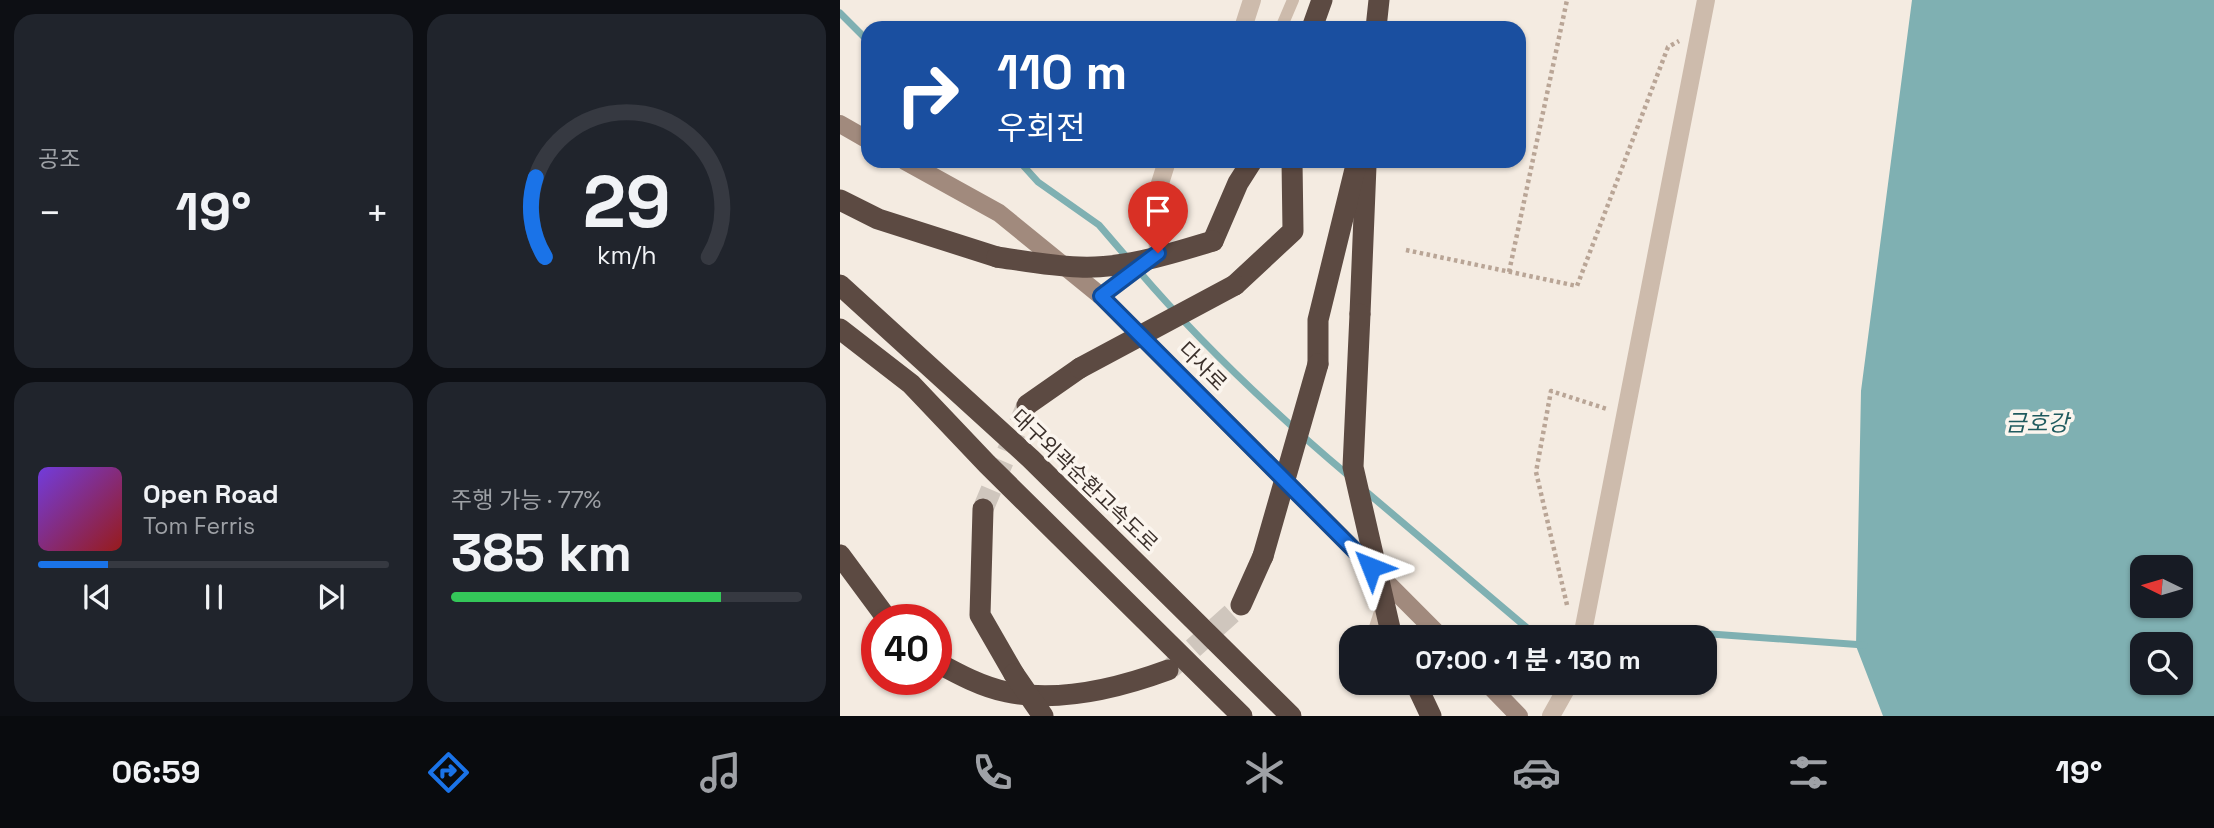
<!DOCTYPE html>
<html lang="ko">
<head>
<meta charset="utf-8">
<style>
	body { margin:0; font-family:"Space Grotesk","Noto Sans KR",sans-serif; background:#20242c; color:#f1f3f6; height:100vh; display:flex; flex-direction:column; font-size:26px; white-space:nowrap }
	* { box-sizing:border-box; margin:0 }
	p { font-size:23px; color:#9ea1a6 }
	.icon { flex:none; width:38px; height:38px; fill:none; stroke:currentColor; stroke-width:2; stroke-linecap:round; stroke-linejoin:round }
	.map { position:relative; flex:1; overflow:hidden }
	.sheet { display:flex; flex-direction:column; gap:14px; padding:14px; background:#0d0f14; width:840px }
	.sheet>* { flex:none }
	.guide { position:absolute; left:21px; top:21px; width:665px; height:147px; border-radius:21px; box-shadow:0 2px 5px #0004; background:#1a4fa0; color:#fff; overflow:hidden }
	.needle { width:46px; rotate:275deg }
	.fabs { position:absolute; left:1290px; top:555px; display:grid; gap:14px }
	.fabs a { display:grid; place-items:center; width:63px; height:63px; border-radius:14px; background:#171b24; box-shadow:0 2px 5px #0004; font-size:35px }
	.speed { position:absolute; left:21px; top:604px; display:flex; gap:14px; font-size:35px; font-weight:700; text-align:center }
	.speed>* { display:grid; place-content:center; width:91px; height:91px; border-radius:50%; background:#171b24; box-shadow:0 2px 5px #0004; line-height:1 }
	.speed .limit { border:10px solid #d22; background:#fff; color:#111 }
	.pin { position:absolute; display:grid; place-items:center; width:60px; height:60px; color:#fff; margin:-72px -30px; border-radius:50% 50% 50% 0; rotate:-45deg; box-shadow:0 0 7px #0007 }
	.pin .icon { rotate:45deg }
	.me { position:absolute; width:77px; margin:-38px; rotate:315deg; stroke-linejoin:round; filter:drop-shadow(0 0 5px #0008) }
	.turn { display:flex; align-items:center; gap:24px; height:147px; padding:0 21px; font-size:32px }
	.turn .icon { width:91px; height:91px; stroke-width:2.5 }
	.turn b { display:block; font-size:49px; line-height:60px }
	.big { font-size:52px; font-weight:700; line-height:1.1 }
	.sheet .tile { flex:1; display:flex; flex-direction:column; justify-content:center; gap:10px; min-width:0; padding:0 24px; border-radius:21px; background:#20242c }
	.sheet .dial { align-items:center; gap:0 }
	.dial svg { height:182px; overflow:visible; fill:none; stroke:#363941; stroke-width:7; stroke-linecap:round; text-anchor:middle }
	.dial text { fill:#f1f3f6; stroke:none }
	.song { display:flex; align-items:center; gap:21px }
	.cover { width:84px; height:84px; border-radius:10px; background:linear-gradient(135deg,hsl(260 70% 55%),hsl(0 70% 35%)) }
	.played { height:7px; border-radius:4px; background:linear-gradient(90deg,#1a73e8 20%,#363941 20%) }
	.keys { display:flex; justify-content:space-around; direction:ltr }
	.heat { display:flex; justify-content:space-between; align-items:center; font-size:38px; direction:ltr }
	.charge { height:10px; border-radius:5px; background:linear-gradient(90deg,#34c759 77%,#363941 0) }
	.sheet .tiles { flex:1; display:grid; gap:14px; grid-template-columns:repeat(2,1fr) }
	.trip { position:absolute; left:499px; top:625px; width:378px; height:70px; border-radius:21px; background:#171b24; box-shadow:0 2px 5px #0004; font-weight:700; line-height:70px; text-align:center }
	.tabs { display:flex; height:112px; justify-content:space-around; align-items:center; background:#090b0e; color:#9ea1a6 }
	.tabs .icon { width:49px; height:49px }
	.tabs .active { color:#1a73e8 }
	.tabs b { font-size:32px; color:#f1f3f6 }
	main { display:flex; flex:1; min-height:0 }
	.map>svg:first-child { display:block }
	.water { fill:#7fb0b2; fill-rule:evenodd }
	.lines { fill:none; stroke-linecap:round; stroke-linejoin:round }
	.stream { stroke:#7fb0b2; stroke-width:7 }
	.highway-tunnel { stroke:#cfc6bd; stroke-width:21; stroke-dasharray:21 10; stroke-linecap:butt }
	.path { stroke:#b9a596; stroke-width:4.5; stroke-dasharray:3.5 3.5; stroke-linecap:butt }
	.lane { stroke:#cdbbac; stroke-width:12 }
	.street { stroke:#cdbbac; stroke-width:18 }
	.secondary { stroke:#a18a7d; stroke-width:18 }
	.highway { stroke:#5c4a42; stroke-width:21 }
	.highway-bridge { stroke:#5c4a42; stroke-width:21 }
	.route-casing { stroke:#114b97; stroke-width:18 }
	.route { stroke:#1a73e8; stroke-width:12 }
	.labels { text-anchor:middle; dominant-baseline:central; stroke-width:7; stroke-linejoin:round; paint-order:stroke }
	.street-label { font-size:21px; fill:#3b302b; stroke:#fbf5ee }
	.water-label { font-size:23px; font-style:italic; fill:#1f5a5e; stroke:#fbf5ee }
</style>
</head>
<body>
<main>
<section class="sheet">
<div class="tiles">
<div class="tile"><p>공조</p>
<div class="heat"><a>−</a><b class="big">19°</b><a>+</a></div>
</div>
<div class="tile dial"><svg viewBox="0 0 100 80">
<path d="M14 69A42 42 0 1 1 86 69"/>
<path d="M14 69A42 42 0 0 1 10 34" stroke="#1a73e8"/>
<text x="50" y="56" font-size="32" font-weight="700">29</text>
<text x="50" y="72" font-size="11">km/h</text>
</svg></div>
<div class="tile">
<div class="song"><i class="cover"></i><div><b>Open Road</b><p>Tom Ferris</p></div></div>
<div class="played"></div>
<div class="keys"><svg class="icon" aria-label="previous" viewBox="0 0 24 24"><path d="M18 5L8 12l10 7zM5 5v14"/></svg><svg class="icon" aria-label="pause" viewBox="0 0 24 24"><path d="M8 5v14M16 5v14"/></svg><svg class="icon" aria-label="next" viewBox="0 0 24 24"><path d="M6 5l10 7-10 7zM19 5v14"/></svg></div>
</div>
<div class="tile"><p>주행 가능 · 77%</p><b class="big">385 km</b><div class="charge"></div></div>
</div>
</section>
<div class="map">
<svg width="1374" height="716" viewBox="0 0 1374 716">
	<rect width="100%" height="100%" fill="#f4ebe1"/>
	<path class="water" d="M 1072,0 L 1374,0 L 1374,716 L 1043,716 L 1016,646 L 1021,391 ZM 1302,567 L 1340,567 L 1340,606 L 1302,606 ZM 1302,644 L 1340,644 L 1340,682 L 1302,682 Z"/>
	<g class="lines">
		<g class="stream">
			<polyline points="0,13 28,41"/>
			<polyline points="179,161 198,182 259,225 290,261"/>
			<path d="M 298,270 C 363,346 432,411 509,476"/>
			<polyline points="523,489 693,633"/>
			<polyline points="862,637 871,634 1024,645"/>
		</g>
		<g class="highway-tunnel">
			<polyline points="143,509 187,405"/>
			<polyline points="330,669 401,605"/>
		</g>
		<g class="path">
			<polyline points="566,250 737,286 828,47 839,41"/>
			<polyline points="669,272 727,0"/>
			<polyline points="727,605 696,472 711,391 767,409"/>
		</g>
		<polyline class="lane" points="441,28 453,0"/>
		<g class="street">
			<polyline points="403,28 412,0"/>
			<polyline points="261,296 318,253 316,196 327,161"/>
			<polyline points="535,637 546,603"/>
			<polyline points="742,637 866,0"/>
			<polyline points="711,716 730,682"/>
		</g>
		<g class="secondary">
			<polyline points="0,124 28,140"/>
			<polyline points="65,161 159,213 261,296 601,637"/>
			<polyline points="646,682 679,716"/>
		</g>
		<g class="highway">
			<polyline points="472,28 482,0"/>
			<polyline points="536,28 539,0"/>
			<polyline points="0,200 38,219 157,257"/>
			<polyline points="373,241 398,183 412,161"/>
			<polyline points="0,285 191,459 451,716"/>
			<polyline points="395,285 453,231 452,161"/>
			<polyline points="520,314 526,166"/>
			<polyline points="0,329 71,384 147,464 402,716"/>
			<polyline points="478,364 478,320 517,161"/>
			<polyline points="187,405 240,368"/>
			<polyline points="143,509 140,615 174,674"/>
			<polyline points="0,555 48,620"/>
			<polyline points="401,605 423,556"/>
			<path d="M 96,662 C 118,674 142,687 167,692 C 219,703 279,688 328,670"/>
			<polyline points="575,682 591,716"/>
		</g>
		<g class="highway-bridge">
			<path d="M 157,257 C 184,261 211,266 239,267 C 284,269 330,254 373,241"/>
			<polyline points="520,314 513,467 552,637"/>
			<polyline points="240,368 395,285"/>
			<polyline points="423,556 478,364"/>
			<polyline points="174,674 203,716"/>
		</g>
	</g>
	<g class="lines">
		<defs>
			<polyline id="route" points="318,253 261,296 531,567"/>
		</defs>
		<use href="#route" class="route-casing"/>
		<use href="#route" class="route"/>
	</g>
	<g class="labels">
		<g class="street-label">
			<text transform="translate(363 366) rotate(45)">다사로</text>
			<text transform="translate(245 480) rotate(44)">대구외곽순환고속도로</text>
		</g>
		<g class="water-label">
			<text x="1197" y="423">금호강</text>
		</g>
	</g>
</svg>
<div class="fabs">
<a><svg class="needle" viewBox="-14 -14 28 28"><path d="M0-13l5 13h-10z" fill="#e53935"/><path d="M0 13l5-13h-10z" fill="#9ea1a6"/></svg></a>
<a><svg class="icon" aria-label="search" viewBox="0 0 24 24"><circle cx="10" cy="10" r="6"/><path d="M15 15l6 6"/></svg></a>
</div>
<div class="speed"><div class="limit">40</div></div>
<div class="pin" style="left:318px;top:253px;background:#d93025"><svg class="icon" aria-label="arrive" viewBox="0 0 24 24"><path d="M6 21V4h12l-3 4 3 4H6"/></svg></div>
<svg class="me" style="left:531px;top:567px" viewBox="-20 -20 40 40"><path d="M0-17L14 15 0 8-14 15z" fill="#1a73e8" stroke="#fff" stroke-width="4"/></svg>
<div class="trip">07:00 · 1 분 · 130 m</div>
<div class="guide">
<div class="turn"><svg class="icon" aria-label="right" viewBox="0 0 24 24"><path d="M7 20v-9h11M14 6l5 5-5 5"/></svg><div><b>110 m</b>우회전</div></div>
</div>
</div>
</main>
<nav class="tabs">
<b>06:59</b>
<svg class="icon active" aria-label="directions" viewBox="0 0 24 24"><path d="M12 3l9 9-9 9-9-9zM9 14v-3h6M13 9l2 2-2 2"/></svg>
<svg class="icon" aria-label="music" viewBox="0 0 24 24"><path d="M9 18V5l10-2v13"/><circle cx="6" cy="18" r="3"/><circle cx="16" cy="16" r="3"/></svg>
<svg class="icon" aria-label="phone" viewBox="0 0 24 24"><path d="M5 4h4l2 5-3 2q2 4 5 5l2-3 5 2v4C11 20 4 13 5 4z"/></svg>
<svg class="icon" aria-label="climate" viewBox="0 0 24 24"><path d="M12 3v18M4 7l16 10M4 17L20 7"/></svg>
<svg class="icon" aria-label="car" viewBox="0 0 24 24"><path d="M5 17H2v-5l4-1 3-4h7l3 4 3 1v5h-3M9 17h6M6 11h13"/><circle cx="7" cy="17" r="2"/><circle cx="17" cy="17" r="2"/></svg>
<svg class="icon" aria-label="filters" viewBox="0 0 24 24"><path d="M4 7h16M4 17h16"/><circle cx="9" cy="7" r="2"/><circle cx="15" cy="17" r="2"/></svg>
<b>19°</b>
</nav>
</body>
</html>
